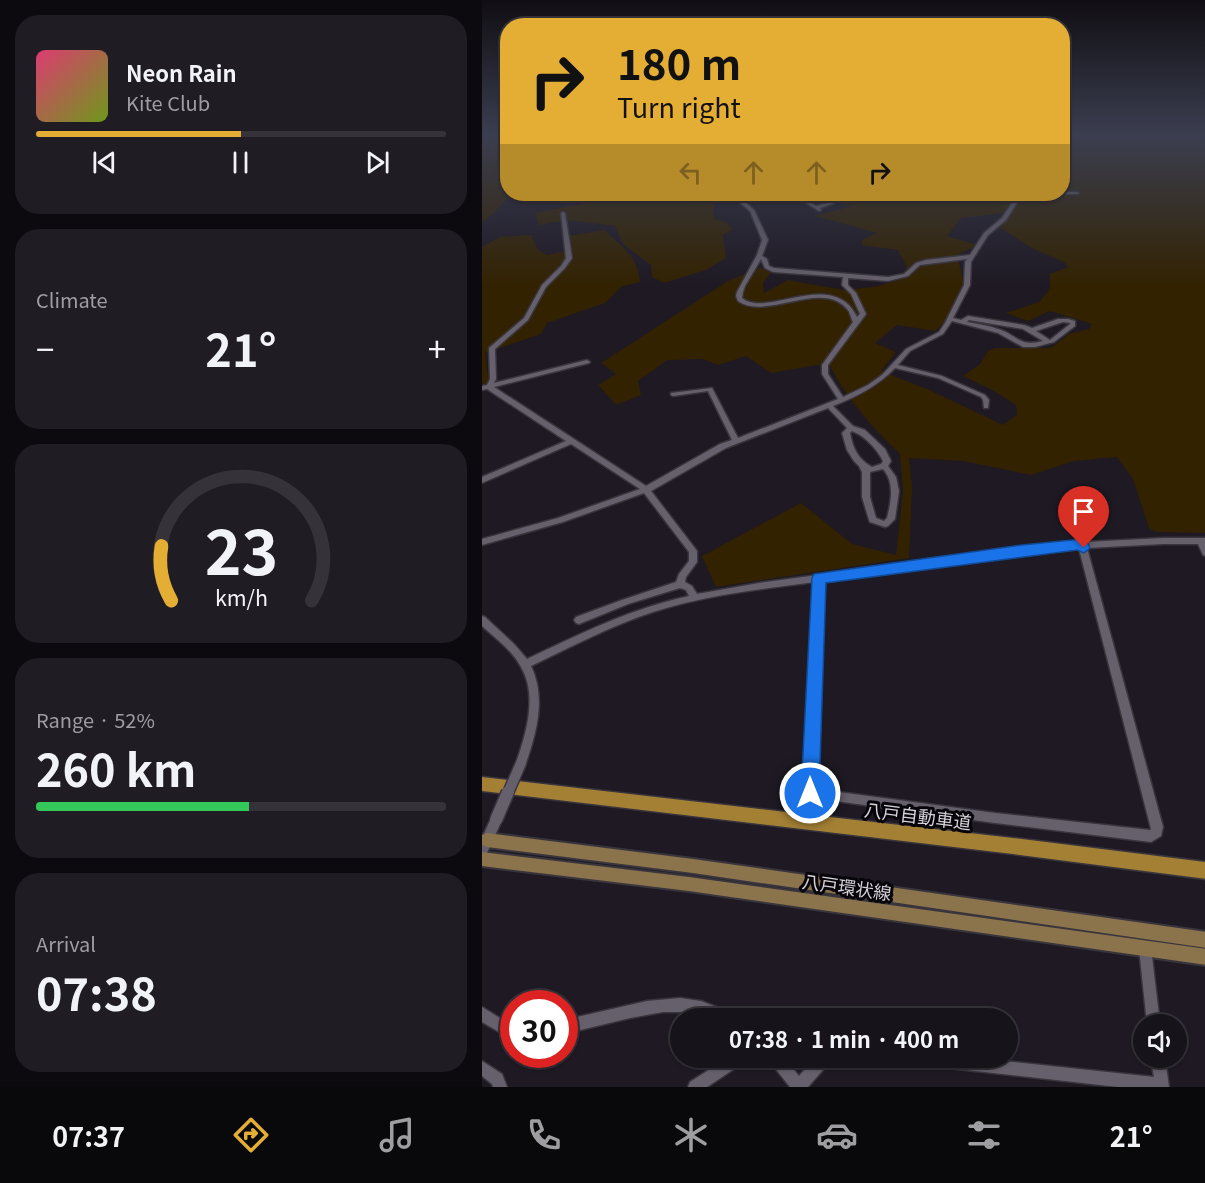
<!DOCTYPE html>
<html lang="en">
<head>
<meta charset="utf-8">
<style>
	body { margin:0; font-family:Georgia,"Noto Sans JP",serif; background:#1f1c23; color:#f1f3f6; height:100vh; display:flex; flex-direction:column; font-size:22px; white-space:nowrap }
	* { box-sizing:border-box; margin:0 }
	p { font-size:20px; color:#9e9ea2 }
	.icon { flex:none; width:33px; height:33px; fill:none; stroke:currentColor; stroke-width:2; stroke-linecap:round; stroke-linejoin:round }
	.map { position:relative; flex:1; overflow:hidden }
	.side { display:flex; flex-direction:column; gap:15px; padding:15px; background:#0c0a0e; width:482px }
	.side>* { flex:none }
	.guide { position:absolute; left:18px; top:18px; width:570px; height:183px; border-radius:24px; box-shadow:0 2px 4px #0004,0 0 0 2px #353239; background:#e4ae35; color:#111; overflow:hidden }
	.buttons { position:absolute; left:651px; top:1014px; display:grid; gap:12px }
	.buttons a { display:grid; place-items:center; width:54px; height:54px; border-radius:50%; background:#16131a; box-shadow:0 2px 4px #0004,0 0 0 2px #353239; font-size:30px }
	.speed { position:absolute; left:18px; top:990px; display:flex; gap:12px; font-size:30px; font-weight:700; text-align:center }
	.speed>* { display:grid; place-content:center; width:78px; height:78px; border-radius:50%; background:#16131a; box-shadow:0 2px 4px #0004,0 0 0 2px #353239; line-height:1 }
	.speed .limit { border:9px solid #d22; background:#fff; color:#111 }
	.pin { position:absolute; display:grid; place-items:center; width:51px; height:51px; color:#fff; margin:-62px -26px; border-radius:50% 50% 50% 0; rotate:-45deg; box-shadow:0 0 6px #0007 }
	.pin .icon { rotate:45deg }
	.me { position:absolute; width:66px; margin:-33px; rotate:0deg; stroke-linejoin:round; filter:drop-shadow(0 0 4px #0008) }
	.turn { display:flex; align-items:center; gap:21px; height:126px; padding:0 18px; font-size:27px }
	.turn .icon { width:78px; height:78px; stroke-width:2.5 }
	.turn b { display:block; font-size:42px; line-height:51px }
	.lanes { display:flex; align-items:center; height:57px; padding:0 18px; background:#0003; justify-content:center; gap:30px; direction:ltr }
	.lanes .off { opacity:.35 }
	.big { font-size:45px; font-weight:700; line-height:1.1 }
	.side .tile { flex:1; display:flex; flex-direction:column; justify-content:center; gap:9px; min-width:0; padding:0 21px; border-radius:24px; background:#1f1c23 }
	.side .dial { align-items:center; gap:0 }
	.dial svg { height:156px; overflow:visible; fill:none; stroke:#353239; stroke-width:7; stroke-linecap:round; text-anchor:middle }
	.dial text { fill:#f1f3f6; stroke:none }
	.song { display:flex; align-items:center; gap:18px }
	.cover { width:72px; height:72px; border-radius:9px; background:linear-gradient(135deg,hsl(340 70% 55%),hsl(80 70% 35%)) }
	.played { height:6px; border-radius:3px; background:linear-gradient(90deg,#e4ae35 50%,#353239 50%) }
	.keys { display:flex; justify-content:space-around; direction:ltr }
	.heat { display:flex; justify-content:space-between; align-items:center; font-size:33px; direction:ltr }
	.charge { height:9px; border-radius:4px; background:linear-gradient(90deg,#34c759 52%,#353239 0) }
	.trip { position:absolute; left:188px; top:1008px; width:348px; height:60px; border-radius:30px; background:#16131a; box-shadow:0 2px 4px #0004,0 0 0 2px #353239; font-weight:700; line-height:60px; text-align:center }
	.dock { display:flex; height:96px; justify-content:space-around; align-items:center; background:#09080a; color:#9e9ea2 }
	.dock .icon { width:42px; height:42px }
	.dock .on { color:#e4ae35 }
	.dock b { font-size:27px; color:#f1f3f6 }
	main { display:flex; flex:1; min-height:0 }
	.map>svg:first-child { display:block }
	.green { fill:#322200; fill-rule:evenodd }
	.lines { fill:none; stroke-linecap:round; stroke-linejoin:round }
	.minor-casing { stroke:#39353d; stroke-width:3 }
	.major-casing { stroke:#39353d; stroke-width:4 }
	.highway-casing { stroke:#39353d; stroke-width:3 }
	.minor { fill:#66606c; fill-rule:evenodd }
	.major { fill:#8b734b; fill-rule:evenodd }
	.highway { fill:#a48035; fill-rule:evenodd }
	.minor-bridge-far1-casing { stroke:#39353d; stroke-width:13; stroke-linecap:butt }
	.minor-bridge-casing { stroke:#39353d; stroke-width:15; stroke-linecap:butt }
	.minor-bridge-far1 { stroke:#66606c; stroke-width:10 }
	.minor-bridge { stroke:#66606c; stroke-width:12 }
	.route { fill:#1a73e8; stroke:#114b97; stroke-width:1.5 }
	.labels { text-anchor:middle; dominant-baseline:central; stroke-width:6; stroke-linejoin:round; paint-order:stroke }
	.near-street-label { font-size:18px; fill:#d5d1d8; stroke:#070509 }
</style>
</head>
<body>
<main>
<section class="side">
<div class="tile">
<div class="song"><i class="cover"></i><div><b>Neon Rain</b><p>Kite Club</p></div></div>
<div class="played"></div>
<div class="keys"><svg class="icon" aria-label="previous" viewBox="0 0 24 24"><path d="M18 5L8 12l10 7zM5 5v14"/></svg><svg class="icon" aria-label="pause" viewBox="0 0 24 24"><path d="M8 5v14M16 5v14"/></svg><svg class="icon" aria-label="next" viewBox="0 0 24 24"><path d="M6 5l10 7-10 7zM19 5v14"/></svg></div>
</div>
<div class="tile"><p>Climate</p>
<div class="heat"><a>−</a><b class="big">21°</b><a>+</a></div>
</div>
<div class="tile dial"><svg viewBox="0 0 100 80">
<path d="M14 69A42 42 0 1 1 86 69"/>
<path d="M14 69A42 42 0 0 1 9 41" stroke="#e4ae35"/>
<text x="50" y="56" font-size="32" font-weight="700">23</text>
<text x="50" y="72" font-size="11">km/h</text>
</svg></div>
<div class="tile"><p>Range · 52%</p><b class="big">260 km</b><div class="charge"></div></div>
<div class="tile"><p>Arrival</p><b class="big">07:38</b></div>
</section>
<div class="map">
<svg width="724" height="1087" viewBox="0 0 724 1087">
	<rect width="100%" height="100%" fill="#1e1923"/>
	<g class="green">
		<polygon points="0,135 25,135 26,194 79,194 29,194 11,214 0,222"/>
		<path d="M 581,135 L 723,135 L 723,533 L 674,532 L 667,528 L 651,479 L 635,457 L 592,461 L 549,475 L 481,461 L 427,458 L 430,486 L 427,558 L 234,587 L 220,556 L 319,503 L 370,544 L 414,555 L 421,491 L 418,454 C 395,433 359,392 347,363 L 289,373 L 264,356 L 236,365 L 221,359 L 185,360 L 156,381 L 159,395 L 134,405 L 116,385 L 134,374 L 119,363 L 246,281 L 278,268 L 289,272 L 281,283 L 282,293 L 306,280 L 362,290 L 392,287 L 417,280 L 425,267 L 416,250 L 380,245 L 380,240 L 395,233 L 333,216 L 370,206 L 323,194 L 580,194 ZM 521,213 L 527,216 L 518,228 L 552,249 L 582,262 L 586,267 L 568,274 L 568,289 L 557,302 L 524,313 L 546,321 L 568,311 L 610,324 L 607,329 L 587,334 L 569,348 L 513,348 L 506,351 L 498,364 L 481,376 L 512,391 L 534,405 L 535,415 L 521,425 L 445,389 L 399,371 L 414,352 L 393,343 L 415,325 L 453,331 C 467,320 481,302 481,284 C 481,275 477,264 475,255 L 495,245 L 465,236 L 479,218 Z"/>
		<polygon points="149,194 233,194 235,195 231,211 233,219 246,223 250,230 241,235 244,258 224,270 182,283 170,277 169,265 141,244 133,226 86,220 57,225 53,213"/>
		<path d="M 122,230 C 140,247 156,256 158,282 L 139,287 L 123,303 L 65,323 L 59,334 L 3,353 L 7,384 L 0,384 L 0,247 L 18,237 L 49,235 L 56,250 L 65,255 L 90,250 L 87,236 Z"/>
	</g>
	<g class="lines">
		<defs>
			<g id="minor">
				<polygon points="580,192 595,192 597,193 595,194 578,194 580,194"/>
				<path d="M 254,194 L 258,194 L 260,199 L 272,210 L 286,240 L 280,256 L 285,259 L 287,266 L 292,268 L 406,277 L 422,274 L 434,263 L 444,260 L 488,255 L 502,233 L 520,218 L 532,200 L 519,195 L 519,194 C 526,194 532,198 539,197 C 546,196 552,193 559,194 L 536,201 L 524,220 L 506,235 L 489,262 L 488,285 L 471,318 L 479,320 L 486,316 L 542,325 L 550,328 L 576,319 L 586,319 L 593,321 L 593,326 L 572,342 L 553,347 L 541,347 L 516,333 L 470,321 L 461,334 L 428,351 L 416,365 L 460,376 L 503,395 L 507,400 L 506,408 L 502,408 L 501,400 L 499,397 L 456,378 L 413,368 C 396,386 374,397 351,406 L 371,426 L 383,430 L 403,449 L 409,461 L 406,466 L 414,477 L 417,491 L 413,519 L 406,526 L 403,527 L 388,522 L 387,520 L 380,497 L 380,472 L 377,466 L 372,461 L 365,450 L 360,433 L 365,428 L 346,408 L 244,448 L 169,491 L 215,551 L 215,562 L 204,577 L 203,582 L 210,586 L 215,594 L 277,583 L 469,557 L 597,543 L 600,541 L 603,542 L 681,538 L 724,538 L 724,556 L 721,555 L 716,544 L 681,544 L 605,548 L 681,827 L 679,836 L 669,842 L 513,823 L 324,797 L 323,793 L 333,582 C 279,589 223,595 171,612 C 128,626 89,647 49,666 C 64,698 55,731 44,763 L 43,766 L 39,768 L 35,766 L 34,763 C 44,734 56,696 39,667 C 30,650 13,638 0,626 L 0,616 L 3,617 L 32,644 L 45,659 C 98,634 150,608 207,596 L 204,590 L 198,588 L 146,604 L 97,624 L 94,623 L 92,620 L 94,617 L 140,600 L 194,582 L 197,574 L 207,561 L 207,552 L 162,493 L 81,522 L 0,545 L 0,539 L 76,518 L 158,489 L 89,444 L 0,483 L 0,477 L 84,441 L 5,389 L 0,390 L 0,386 L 5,385 L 8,379 L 7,348 L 42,318 L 60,285 L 79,266 L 84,258 L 79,213 L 81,212 L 83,213 L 90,258 L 83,268 L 64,287 L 46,320 L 13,349 L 14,379 L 12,383 L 105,360 L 108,362 L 107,363 L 12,387 L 164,486 L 238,444 L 250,440 L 226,391 L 191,396 L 189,395 L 189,393 L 230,388 L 256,438 L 356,399 L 340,374 L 340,365 L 371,322 C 369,318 368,312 365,309 C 340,279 284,321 256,301 L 254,296 L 255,292 L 275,255 L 280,240 L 268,211 L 256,201 ZM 279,259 L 283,268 L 291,272 L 361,277 L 360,285 L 369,294 L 378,314 L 375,317 C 351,267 284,319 260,298 L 261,292 L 263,286 ZM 485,259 L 483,262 L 482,285 L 463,323 L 457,332 L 424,349 L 400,375 L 386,385 L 361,397 L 346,374 L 346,365 L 384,314 L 374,293 L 366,285 L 366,278 L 406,281 L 426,276 L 438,265 ZM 487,320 L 541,329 L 561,341 C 538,347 537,337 519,330 C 508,326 496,324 485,322 ZM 581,322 L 588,323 L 588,324 L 568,340 L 554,331 ZM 370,431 C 383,436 395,449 401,461 L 399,464 L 390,467 C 376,459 371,449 368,433 ZM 401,469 C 413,482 409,502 405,518 L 402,521 L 394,518 L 388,497 L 388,472 ZM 597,549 L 669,829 L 668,830 L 513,813 L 334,789 L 342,581 L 511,558 Z"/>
				<polygon points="310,194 314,194 334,206 350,202 352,203 338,208 339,210 337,211"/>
				<polygon points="14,815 18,816 20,820 4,855 0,857 0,838 10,816"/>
				<polygon points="663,942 667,944 669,948 678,1024 665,1024 657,948 659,944"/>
				<polygon points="198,998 219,1001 250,1013 252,1018 230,1018 215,1014 198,1012 181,1012 148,1018 82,1034 82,1020 165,1001"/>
				<polygon points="0,1007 21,1020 32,1021 32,1035 19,1033 0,1022"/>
				<polygon points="245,1058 263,1058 261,1063 225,1087 206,1087 208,1082"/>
				<polygon points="287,1058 302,1058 317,1076 333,1058 349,1058 347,1063 326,1087 308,1087 289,1063"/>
				<polygon points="432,1058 495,1058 672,1077 669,1058 683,1058 687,1087 636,1087 439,1065 434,1063"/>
				<polygon points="0,1061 20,1074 25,1087 11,1087 10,1084 0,1076"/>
			</g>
			<g id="major">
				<polygon points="5,833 211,859 724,932 724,948 211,873 5,847 0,845 0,835"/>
				<polygon points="0,852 207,877 724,949 724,965 207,891 0,866"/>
			</g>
			<polygon id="highway" points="0,777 531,838 724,862 724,879 531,854 0,791"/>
		</defs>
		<use href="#minor" class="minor-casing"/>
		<use href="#major" class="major-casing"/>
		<use href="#highway" class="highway-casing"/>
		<use href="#minor" class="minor"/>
		<use href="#major" class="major"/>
		<use href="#highway" class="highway"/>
		<defs>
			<polyline id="minor-bridge-far1" points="26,793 39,763"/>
			<polyline id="minor-bridge" points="14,820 26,792"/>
		</defs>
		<use href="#minor-bridge-far1" class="minor-bridge-far1-casing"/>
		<use href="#minor-bridge" class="minor-bridge-casing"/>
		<use href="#minor-bridge-far1" class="minor-bridge-far1"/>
		<use href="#minor-bridge" class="minor-bridge"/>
	</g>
	<linearGradient id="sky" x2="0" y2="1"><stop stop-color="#100e13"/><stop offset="0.47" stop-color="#3b3e50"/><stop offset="1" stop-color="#3b3e50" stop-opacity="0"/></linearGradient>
	<rect width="724" height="287" fill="url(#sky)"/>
	<polygon class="route" points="600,539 605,541 608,548 602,553 595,550 344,583 337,793 335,799 328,802 322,799 319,793 330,578 332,574 540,545"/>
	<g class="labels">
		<g class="near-street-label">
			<text transform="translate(436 815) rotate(7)">八戸自動車道</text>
			<text transform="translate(365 886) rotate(8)">八戸環状線</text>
		</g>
	</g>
</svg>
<div class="buttons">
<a><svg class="icon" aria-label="sound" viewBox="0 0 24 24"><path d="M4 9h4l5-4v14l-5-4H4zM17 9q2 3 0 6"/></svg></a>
</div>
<div class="speed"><div class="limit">30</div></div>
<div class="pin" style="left:602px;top:548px;background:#d93025"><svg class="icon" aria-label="arrive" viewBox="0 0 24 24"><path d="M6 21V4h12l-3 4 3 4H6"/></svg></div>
<svg class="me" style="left:328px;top:793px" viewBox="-20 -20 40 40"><circle r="17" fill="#1a73e8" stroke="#fff" stroke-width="3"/><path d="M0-11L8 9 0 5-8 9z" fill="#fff"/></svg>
<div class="trip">07:38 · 1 min · 400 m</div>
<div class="guide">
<div class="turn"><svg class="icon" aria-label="right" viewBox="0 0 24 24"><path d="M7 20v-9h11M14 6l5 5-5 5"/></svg><div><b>180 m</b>Turn right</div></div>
<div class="lanes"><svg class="icon off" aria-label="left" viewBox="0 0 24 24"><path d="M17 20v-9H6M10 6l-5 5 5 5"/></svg><svg class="icon off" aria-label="ahead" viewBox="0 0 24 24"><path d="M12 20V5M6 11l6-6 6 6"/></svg><svg class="icon off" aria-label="ahead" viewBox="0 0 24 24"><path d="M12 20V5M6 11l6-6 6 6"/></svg><svg class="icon" aria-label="right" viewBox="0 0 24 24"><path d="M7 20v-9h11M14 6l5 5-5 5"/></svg></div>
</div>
</div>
</main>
<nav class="dock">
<b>07:37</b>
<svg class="icon on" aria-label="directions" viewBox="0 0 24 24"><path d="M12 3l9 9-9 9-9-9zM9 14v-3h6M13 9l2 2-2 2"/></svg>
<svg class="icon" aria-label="music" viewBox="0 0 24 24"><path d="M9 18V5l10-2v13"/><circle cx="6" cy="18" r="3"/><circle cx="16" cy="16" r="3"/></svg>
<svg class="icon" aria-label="phone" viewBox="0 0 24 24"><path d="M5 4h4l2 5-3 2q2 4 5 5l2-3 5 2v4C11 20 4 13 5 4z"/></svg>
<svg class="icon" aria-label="climate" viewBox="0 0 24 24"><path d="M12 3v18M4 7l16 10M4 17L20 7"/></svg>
<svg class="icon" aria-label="car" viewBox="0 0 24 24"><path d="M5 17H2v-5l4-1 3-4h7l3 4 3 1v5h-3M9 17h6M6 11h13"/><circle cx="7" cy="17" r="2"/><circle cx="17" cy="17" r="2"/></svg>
<svg class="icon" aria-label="filters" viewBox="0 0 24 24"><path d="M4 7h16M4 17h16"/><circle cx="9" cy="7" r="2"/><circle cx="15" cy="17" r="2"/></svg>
<b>21°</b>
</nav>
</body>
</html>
